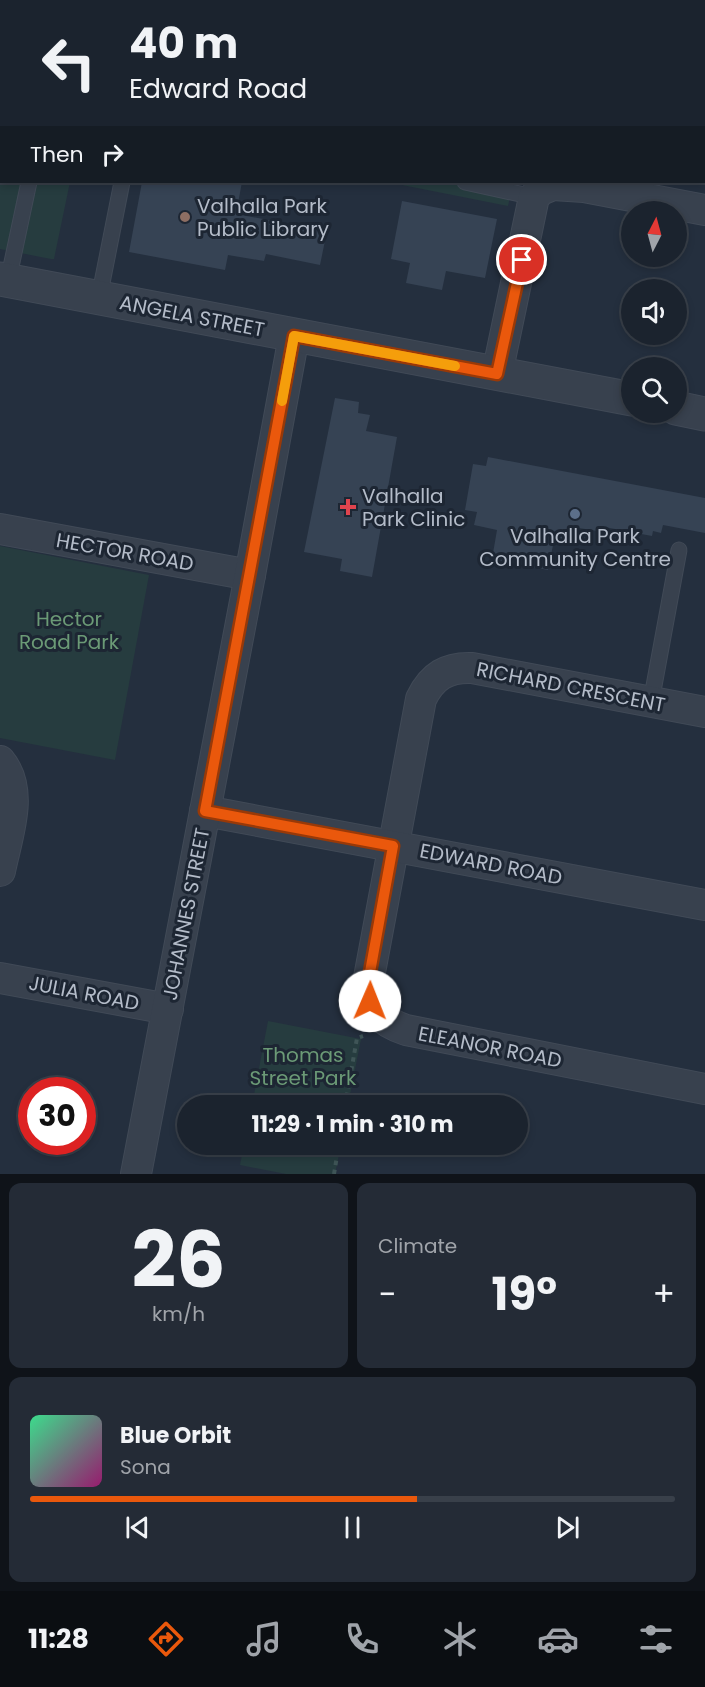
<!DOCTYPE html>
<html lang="en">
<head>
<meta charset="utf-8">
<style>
	body { margin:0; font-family:Poppins,sans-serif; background:#242b36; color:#f1f3f6; height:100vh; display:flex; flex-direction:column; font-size:22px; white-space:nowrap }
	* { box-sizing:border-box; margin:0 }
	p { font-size:20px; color:#a0a4aa }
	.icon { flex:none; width:33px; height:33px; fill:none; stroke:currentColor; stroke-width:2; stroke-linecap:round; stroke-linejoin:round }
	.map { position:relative; height:1174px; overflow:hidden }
	.details { display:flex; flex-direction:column; gap:9px; padding:9px; background:#0f1319; flex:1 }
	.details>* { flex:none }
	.hud { position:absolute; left:0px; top:0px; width:705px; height:183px; box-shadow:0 3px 9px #0003,0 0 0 2px #39404a; background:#1b232e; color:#f1f3f6; overflow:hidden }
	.needle { width:39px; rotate:6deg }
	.buttons { position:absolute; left:621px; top:201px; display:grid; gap:12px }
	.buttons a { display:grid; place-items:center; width:66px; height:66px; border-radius:50%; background:#1b232e; box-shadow:0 3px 9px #0003,0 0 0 2px #39404a; font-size:30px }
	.speed { position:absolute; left:18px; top:1077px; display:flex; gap:12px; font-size:30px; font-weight:700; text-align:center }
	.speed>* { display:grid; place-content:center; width:78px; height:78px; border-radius:50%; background:#1b232e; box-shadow:0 3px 9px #0003,0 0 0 2px #39404a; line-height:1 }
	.speed .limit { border:9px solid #d22; background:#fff; color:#111 }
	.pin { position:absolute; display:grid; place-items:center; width:51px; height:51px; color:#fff; margin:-26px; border:3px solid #fff; border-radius:50%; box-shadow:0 2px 6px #0007 }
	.me { position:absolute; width:66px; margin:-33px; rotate:1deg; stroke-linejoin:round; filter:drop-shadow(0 0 4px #0008) }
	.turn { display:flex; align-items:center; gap:21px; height:126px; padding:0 30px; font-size:27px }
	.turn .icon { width:78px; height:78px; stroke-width:2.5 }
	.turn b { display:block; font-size:42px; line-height:51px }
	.then { display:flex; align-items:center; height:57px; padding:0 30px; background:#0003; gap:12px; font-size:22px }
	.big { font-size:45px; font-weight:700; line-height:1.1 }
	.details .card { flex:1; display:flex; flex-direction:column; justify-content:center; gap:9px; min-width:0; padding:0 21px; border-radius:12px; background:#242b36 }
	.details .dial { align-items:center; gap:0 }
	.dial b { font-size:78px; line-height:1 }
	.song { display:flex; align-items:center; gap:18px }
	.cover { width:72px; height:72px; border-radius:9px; background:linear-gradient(135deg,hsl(150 70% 55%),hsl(320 70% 35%)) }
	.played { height:6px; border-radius:3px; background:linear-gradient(90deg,#ea580c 60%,#39404a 60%) }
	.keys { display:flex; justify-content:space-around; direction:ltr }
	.heat { display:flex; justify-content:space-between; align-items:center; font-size:33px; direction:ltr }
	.details .tiles { flex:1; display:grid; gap:9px; grid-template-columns:1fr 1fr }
	.card:last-child { grid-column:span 2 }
	.trip { position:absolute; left:177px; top:1095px; width:351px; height:60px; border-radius:30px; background:#1b232e; box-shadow:0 3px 9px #0003,0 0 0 2px #39404a; font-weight:700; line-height:60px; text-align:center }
	.menu { display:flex; height:96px; justify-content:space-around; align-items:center; background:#0b0e12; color:#a0a4aa }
	.menu .icon { width:42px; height:42px }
	.menu .selected { color:#ea580c }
	.menu b { font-size:27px; color:#f1f3f6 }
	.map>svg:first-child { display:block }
	.green { fill:#263c3f }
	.building { fill:#364354 }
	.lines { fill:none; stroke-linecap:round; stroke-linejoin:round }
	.service-casing { stroke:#414a57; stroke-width:17 }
	.minor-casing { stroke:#414a57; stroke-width:32 }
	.tertiary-casing { stroke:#414a57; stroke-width:35 }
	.path { stroke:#3f5557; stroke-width:4; stroke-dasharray:4.5 4.5; stroke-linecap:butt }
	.service { stroke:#38414e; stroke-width:15 }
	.minor { stroke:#38414e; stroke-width:30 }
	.tertiary { stroke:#38414e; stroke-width:33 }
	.route-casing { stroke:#983908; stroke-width:15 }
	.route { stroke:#ea580c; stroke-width:10 }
	.slow { stroke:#f59e0b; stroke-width:10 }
	.education-dot { fill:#8d6e63; stroke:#1d2633; stroke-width:2 }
	.health-dot { fill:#e0444e; stroke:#1d2633; stroke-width:2 }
	.service-dot { fill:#5c6f8a; stroke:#1d2633; stroke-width:2 }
	.labels { text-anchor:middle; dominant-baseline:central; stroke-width:6; stroke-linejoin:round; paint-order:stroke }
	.poi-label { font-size:20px; fill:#b4bcc9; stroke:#1d2633; text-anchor:start }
	.street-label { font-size:20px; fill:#b4bcc9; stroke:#1d2633 }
	.park-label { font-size:20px; fill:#6b9a76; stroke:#1d2633 }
</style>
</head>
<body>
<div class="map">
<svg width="705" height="1174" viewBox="0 0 705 1174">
	<rect width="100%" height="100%" fill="#242f3e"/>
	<g class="green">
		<polygon points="0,0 705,0 705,118 704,122 704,2 2,2 2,182 70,182 54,259 51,259 0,249"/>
		<polygon points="387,182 513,182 508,206"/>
		<polygon points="0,546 149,575 115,760 0,738"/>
		<polygon points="268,1021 361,1039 348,1105 252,1105"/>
		<polygon points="244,1145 244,1144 341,1145 335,1174 286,1174 240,1165"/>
	</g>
	<g class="building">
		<polygon points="142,182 242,182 236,214 327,231 320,265 266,254 264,261 228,255 225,270 129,252"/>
		<polygon points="402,201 497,219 485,278 446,271 442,290 406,283 410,263 391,259"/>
		<polygon points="335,398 359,402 358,413 370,415 366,431 397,437 372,577 340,571 342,559 304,552"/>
		<polygon points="488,457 705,498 705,533 663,525 661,533 653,531 652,536 599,526 598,531 572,527 569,543 554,540 548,570 492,559 497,530 474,525 477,512 465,510 473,464 486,466"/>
	</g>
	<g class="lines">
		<defs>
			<g id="service">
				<polyline points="465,182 534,197"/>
				<polyline points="8,281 29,182"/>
				<polyline points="99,298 122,182"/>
				<polyline points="651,702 679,550"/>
			</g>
			<g id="minor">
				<polyline points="497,374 534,197 541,190 553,185 584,187 705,210"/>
				<polyline points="0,529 250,575"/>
				<path d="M 705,712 L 472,668 C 447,667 432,676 421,699 L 368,983 C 371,1011 380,1021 406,1030 L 705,1089"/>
				<path d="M 0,761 C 25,791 7,836 0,871"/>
				<polyline points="205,811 705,905"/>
				<polyline points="0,978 168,1009"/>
				<polyline points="136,1174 250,575 294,336"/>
			</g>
			<g id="tertiary">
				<polyline points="0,279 632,399"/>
				<polyline points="676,408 705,414"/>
			</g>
		</defs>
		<use href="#service" class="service-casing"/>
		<use href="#minor" class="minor-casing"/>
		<use href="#tertiary" class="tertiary-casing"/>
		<g class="path">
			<polyline points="199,0 200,2"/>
			<polyline points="481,0 482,2"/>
			<polyline points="123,2 125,0"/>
			<polyline points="165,2 165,0"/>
			<polyline points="224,2 224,0"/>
			<polyline points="355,2 355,0"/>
			<polyline points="646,2 647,0"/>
			<polyline points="345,1106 357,1038 363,1036"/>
			<polyline points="334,1174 339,1144"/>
		</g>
		<use href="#service" class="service"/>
		<use href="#minor" class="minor"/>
		<use href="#tertiary" class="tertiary"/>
	</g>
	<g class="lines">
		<defs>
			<polyline id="route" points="370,1001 368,983 393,846 205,811 294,336 497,374 522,260"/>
		</defs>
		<use href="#route" class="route-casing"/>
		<use href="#route" class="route"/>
		<polyline class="slow" points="282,401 294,336 455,366"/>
	</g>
	<circle class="education-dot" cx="185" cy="217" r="6"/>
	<path class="health-dot" d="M345 498h6v6h6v6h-6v6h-6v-6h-6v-6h6z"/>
	<circle class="service-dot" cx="575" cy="514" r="6"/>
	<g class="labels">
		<g class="poi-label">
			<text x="197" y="206">Valhalla Park<tspan x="197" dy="23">Public Library</tspan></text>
			<text x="362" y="496">Valhalla<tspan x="362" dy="23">Park Clinic</tspan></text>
			<text x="575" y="536" text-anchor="middle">Valhalla Park<tspan x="575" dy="23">Community Centre</tspan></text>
		</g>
		<g class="street-label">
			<text transform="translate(192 316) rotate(11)">ANGELA STREET</text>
			<text transform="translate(125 552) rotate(10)">HECTOR ROAD</text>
			<text transform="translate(571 687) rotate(11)">RICHARD CRESCENT</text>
			<text transform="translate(491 864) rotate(11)">EDWARD ROAD</text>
			<text transform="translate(186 914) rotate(-79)">JOHANNES STREET</text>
			<text transform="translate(84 993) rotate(11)">JULIA ROAD</text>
			<text transform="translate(490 1047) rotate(11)">ELEANOR ROAD</text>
		</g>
		<g class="park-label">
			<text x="69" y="619">Hector<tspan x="69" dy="23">Road Park</tspan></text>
			<text x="303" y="1055">Thomas<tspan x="303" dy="23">Street Park</tspan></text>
		</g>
	</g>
</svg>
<div class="buttons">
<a><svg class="needle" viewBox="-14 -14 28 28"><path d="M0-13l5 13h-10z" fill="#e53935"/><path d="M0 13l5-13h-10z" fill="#a0a4aa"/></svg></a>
<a><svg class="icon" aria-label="sound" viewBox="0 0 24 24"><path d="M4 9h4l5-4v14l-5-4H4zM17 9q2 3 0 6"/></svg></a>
<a><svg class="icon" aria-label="search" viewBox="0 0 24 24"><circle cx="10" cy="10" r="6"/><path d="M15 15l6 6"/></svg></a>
</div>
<div class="speed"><div class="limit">30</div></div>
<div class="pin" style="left:522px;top:260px;background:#d93025"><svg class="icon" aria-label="arrive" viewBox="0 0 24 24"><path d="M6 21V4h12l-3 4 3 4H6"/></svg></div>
<svg class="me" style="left:370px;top:1001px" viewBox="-20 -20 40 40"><circle r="19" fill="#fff"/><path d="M0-13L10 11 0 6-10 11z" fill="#ea580c"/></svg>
<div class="trip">11:29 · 1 min · 310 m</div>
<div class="hud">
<div class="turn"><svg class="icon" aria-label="left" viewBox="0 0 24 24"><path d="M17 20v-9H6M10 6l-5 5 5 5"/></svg><div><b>40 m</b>Edward Road</div></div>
<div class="then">Then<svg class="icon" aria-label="right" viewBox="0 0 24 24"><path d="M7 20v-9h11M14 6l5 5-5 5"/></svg></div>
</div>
</div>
<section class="details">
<div class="tiles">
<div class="card dial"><b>26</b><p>km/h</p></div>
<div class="card"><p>Climate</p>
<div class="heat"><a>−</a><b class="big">19°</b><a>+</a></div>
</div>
<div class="card">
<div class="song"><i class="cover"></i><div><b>Blue Orbit</b><p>Sona</p></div></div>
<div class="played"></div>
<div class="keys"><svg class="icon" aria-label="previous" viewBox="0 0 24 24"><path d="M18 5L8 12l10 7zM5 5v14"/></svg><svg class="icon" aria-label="pause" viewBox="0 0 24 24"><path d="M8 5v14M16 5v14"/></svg><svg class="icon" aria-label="next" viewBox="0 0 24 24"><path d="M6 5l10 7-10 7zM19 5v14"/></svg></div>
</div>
</div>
</section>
<nav class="menu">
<b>11:28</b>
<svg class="icon selected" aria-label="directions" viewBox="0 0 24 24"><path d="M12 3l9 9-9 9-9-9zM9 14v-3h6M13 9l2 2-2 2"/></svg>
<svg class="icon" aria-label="music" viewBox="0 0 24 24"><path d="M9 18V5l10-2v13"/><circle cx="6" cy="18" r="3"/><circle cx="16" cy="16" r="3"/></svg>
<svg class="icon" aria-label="phone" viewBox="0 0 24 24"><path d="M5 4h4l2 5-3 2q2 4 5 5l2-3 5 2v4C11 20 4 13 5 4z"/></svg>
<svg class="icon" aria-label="climate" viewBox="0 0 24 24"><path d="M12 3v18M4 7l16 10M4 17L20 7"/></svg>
<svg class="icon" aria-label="car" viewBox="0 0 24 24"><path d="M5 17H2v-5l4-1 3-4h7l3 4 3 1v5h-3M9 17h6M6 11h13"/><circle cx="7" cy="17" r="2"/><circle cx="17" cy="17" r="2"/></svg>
<svg class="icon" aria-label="filters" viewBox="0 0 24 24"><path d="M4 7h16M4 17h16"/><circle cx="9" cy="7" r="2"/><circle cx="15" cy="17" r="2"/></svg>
</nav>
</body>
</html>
